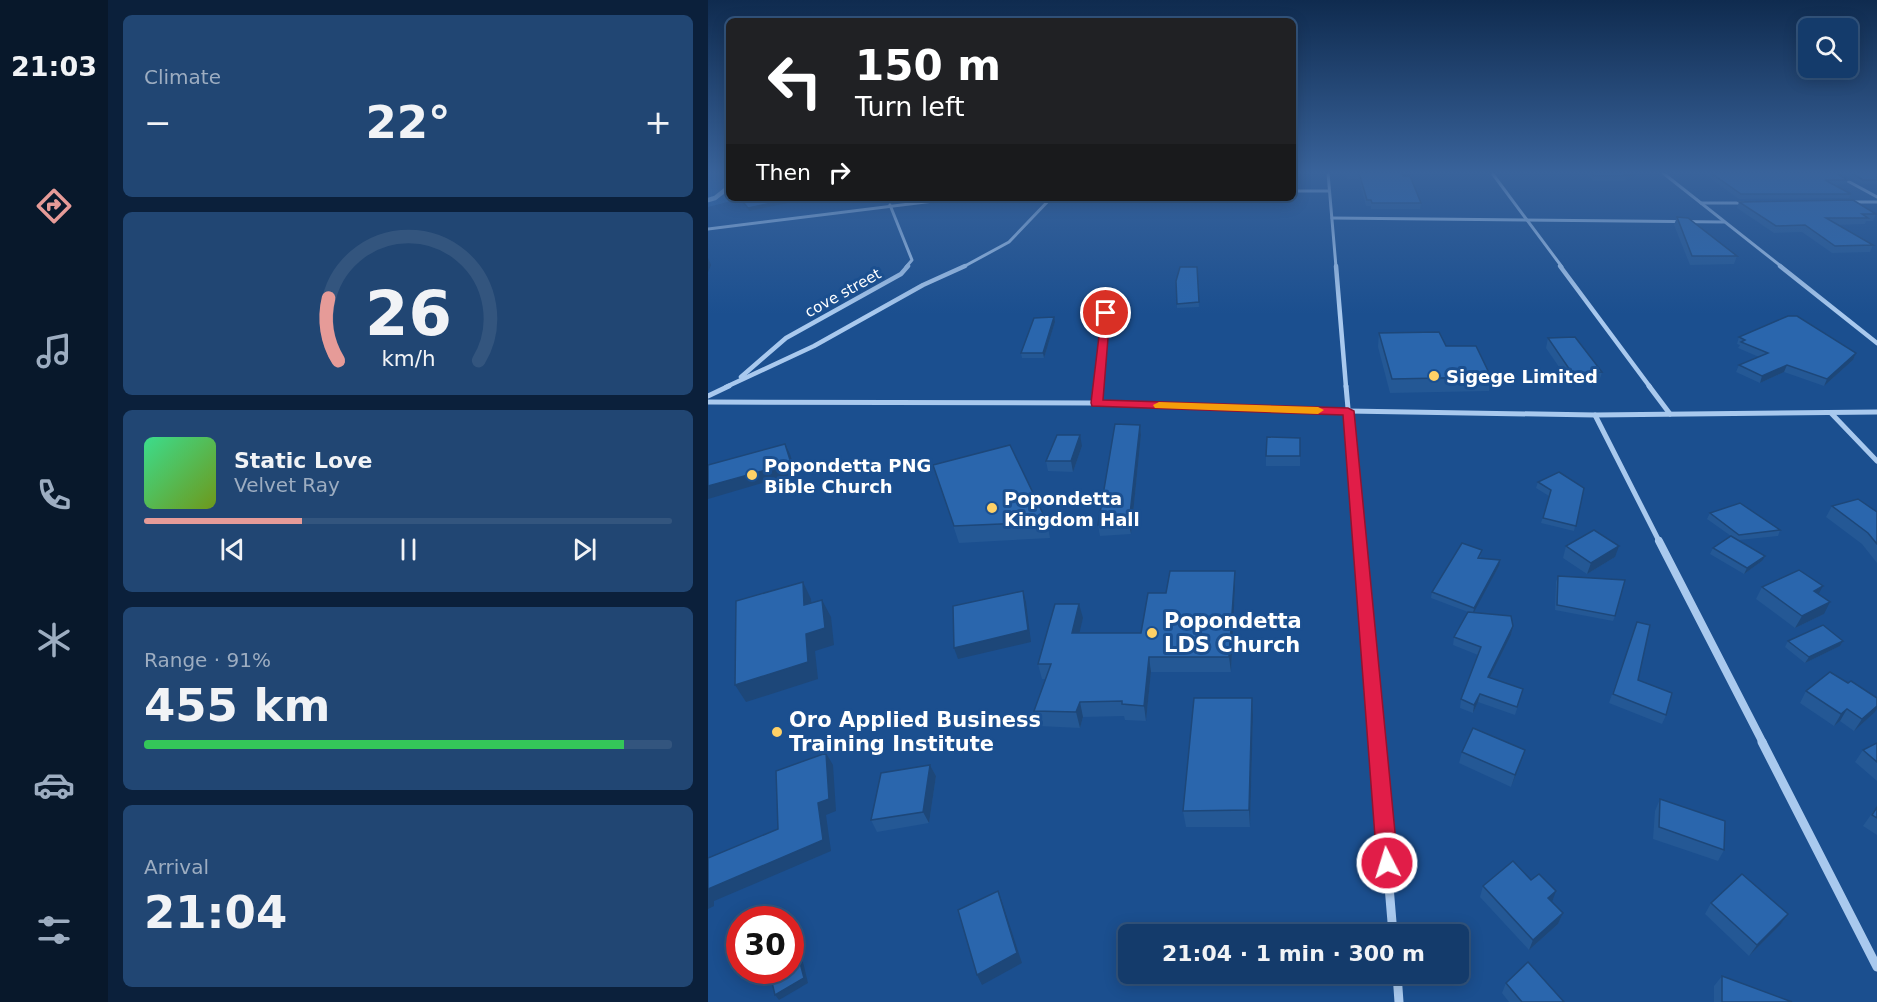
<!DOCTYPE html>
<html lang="en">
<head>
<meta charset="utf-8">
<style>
	body { margin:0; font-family:"DejaVu Sans",sans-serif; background:#214673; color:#f1f3f6; height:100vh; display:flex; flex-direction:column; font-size:22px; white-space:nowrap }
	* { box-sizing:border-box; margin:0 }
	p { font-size:20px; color:#9dadc1 }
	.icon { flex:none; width:33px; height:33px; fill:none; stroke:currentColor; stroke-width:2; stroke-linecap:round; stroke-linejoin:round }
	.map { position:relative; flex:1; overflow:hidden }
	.panel { display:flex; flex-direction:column; gap:15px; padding:15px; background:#0b203b; width:600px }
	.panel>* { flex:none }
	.hud { position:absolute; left:18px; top:18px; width:570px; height:183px; border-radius:9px; box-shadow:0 3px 15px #0003,0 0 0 2px #33557e; background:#202124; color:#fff; overflow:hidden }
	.fabs { position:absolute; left:1090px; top:18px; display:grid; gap:12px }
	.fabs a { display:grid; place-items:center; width:60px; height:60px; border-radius:9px; background:#143b6b; box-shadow:0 3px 15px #0003,0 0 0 2px #33557e; font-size:30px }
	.speed { position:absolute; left:18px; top:906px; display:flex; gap:12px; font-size:30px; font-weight:700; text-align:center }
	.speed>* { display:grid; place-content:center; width:78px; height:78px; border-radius:50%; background:#143b6b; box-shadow:0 3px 15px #0003,0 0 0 2px #33557e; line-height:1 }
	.speed .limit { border:9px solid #d22; background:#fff; color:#111 }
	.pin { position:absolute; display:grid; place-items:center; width:51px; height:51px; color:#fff; margin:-26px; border:3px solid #fff; border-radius:50%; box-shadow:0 2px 6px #0007 }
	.me { position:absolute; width:66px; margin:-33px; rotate:355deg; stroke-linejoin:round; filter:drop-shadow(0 0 4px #0008) }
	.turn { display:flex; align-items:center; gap:21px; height:126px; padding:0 30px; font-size:27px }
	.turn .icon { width:78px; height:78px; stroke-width:2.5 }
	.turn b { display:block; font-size:42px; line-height:51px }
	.then { display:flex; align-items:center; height:57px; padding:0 30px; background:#0003; gap:12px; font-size:22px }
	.big { font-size:45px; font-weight:800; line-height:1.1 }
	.panel .widget { flex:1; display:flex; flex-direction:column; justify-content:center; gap:9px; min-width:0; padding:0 21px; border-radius:9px; background:#214673 }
	.panel .dial { align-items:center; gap:0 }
	.dial svg { height:156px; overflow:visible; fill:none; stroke:#33557e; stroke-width:7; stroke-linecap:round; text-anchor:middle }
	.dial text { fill:#f1f3f6; stroke:none }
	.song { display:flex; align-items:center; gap:18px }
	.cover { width:72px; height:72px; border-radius:9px; background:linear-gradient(135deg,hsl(150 70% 55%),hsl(80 70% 35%)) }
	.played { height:6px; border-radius:3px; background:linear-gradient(90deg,#e69b98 30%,#33557e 30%) }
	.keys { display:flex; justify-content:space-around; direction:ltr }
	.heat { display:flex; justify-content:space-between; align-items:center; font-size:33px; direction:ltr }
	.charge { height:9px; border-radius:4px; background:linear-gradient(90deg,#34c759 91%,#33557e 0) }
	.trip { position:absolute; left:410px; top:924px; width:351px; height:60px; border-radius:9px; background:#143b6b; box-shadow:0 3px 15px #0003,0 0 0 2px #33557e; font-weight:800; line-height:60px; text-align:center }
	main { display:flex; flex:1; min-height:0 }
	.tabs { display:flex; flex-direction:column; width:108px; justify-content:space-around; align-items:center; background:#08182b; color:#9dadc1 }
	.tabs .icon { width:42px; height:42px }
	.tabs .on { color:#e69b98 }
	.tabs b { font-size:27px; color:#f1f3f6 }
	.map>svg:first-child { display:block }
	.green { fill:#2461a8 }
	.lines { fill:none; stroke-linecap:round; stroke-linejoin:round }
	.stream { stroke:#9cc4f0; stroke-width:4.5 }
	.minor-far4 { stroke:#a9c9ee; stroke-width:3 }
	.minor-far3 { stroke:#a9c9ee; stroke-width:4.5 }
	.minor-far2 { stroke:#a9c9ee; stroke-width:5 }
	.minor-far1 { stroke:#a9c9ee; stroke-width:8 }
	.minor { stroke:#a9c9ee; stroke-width:9 }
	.wall { fill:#245895 }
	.shaded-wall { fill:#1d4779 }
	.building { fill:#2a66ad; stroke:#1d4779; stroke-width:1.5 }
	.route { fill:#e11d48; stroke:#92132f; stroke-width:1.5 }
	.slow { fill:#f59e0b }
	.poi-dot { fill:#ffd166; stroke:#1b4f8f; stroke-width:2 }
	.labels { text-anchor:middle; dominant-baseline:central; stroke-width:6; stroke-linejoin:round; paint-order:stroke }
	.far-street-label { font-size:15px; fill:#fff; stroke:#1b4f8f }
	.poi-label { font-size:18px; font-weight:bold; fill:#fff; stroke:#1b4f8f; text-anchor:start }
	.near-poi-label { font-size:21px; font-weight:bold; fill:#fff; stroke:#1b4f8f; text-anchor:start }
</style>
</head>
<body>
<main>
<nav class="tabs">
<b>21:03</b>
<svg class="icon on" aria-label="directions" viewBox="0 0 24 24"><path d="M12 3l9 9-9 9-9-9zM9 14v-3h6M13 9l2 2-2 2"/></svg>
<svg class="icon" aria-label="music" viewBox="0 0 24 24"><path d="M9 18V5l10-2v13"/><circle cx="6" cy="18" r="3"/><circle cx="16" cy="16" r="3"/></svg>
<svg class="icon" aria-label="phone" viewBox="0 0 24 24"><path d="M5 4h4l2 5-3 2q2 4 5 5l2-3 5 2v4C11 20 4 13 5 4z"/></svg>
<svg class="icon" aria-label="climate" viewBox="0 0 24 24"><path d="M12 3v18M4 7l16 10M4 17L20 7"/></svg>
<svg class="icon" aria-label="car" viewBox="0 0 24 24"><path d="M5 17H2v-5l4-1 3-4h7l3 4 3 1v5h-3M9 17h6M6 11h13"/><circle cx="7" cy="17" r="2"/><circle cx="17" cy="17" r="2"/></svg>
<svg class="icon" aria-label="filters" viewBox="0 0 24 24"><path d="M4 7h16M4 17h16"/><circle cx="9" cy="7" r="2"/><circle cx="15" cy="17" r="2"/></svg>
</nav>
<section class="panel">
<div class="widget"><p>Climate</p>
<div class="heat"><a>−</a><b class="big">22°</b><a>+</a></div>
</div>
<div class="widget dial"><svg viewBox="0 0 100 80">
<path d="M14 69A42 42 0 1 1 86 69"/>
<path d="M14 69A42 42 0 0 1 9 37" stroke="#e69b98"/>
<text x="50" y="56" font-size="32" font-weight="700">26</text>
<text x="50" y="72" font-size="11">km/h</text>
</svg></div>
<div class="widget">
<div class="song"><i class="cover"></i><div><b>Static Love</b><p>Velvet Ray</p></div></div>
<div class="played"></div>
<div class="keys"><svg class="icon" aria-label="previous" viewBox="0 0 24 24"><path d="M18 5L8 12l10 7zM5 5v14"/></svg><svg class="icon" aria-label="pause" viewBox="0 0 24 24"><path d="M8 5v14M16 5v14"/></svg><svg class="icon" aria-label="next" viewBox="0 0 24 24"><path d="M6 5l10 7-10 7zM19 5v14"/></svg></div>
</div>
<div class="widget"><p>Range · 91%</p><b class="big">455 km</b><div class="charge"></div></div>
<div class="widget"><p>Arrival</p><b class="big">21:04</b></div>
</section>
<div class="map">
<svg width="1169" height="1002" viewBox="0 0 1169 1002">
	<rect width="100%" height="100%" fill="#1b4f8f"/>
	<polygon class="green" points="0,173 21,173 21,198 35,198 0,207"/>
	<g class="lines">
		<polyline class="stream" points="0,200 7,198 21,187"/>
		<g class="minor-far4">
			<polyline points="620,173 628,267"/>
			<polyline points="784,173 854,267"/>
			<polyline points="955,173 1074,267"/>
			<polyline points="1125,173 1169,197"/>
			<polyline points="585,191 621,191"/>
			<polyline points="1143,202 1169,202"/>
			<polyline points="993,203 1036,203"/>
			<polyline points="182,205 204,260 198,267"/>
			<polyline points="624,218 1016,222"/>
			<polyline points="0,229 250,198"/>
			<polyline points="255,267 301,242 343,198"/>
		</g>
		<g class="minor-far3">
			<polyline points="628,266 638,387"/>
			<polyline points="852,266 942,387"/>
			<polyline points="1072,266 1169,343"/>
			<polyline points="33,377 78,338 193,274 200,266"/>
			<polyline points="18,387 106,346 215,285 257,266"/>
			<polyline points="390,387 400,290"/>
		</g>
		<g class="minor-far2">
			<polyline points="638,386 652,543"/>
			<polyline points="941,386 962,414"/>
			<polyline points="0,396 21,386"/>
			<polyline points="0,402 388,403 640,411 887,415 1169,412"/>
			<polyline points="388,403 390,386"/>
			<polyline points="1123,413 1169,461"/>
			<polyline points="887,415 952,543"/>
		</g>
		<g class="minor-far1">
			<polyline points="651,541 669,743"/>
			<polyline points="951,541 1055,743"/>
		</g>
		<g class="minor">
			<polyline points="669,742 685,934"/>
			<polyline points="1054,742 1169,967"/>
			<polyline points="689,974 691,1002"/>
		</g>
	</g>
	<g class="wall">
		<polygon points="637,173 694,173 713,203 712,209 663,209 663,206 658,206 651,179 639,179"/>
		<polygon points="878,173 926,173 925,177 918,177 917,181 885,181"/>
		<polygon points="995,173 1128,173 1140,180 1138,184 1126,185 1143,194 1141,198 1031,199"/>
		<polygon points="1133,173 1169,173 1169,184 1154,184"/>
		<polygon points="1031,202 1168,214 1165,221 1158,221 1157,224 1129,225 1165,245 1162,252 1124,253 1094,232 1066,233 1029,208"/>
		<polygon points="969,217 1029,256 1026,264 982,265 966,225"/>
		<polygon points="489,267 491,307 469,308 468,281"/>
		<polygon points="347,322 336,358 314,358 313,353"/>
		<polygon points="671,333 738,346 783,377 781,391 682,393 670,347"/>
		<polygon points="1031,337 1148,353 1145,360 1116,386 1076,372 1052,383 1028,372 1031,365 1051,357 1030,348 1032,345 1029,344"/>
		<polygon points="840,338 894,372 891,382 862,383 838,348"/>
		<polygon points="432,425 433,435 423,534 392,536 390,525"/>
		<polygon points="592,438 592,466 558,466 558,456"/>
		<polygon points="374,446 365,472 340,471 338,461"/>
		<polygon points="225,465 339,522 342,538 251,543"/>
		<polygon points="830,482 876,488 866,531 833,523 841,496 828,488"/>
		<polygon points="1124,506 1169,512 1169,563 1154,544 1118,517"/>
		<polygon points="1002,513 1072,530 1070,536 1031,540 1054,561 1036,574 1002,554 1005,548 1023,536 999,519"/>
		<polygon points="858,546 907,557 879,574 855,558"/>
		<polygon points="773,555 772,558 791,566 765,612 805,626 803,635 782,677 815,689 807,715 770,702 765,713 752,708 753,699 770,655 745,645 746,637 760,612 723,598 724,592"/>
		<polygon points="850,576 907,616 905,621 847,610 848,582"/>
		<polygon points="527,586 523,672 443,672 438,721 417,720 416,716 375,717 372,728 331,726 326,711 338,679 334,679 330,664 375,618 371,633 433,633 458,593"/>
		<polygon points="1054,587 1110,594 1116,614 1087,628 1048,599"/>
		<polygon points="929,622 930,680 958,715 954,724 901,703"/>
		<polygon points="1080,641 1135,641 1132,646 1097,663 1077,647"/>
		<polygon points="1098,691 1166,713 1146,731 1132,721 1126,726 1092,703"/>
		<polygon points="544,698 545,715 542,827 478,827 475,811"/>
		<polygon points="1169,743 1169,781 1147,762 1155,750"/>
		<polygon points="754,752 813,762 803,787 751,763"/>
		<polygon points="222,765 228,776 221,823 169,832 163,820"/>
		<polygon points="952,799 1016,850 1010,861 945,839 947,811"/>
		<polygon points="1169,806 1169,835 1155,826"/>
		<polygon points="775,886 844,902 855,913 850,924 821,950 772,897"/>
		<polygon points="1003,903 1080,914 1072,925 1041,956 997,914"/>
		<polygon points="1014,976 1084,1002 1006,1002 1006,986"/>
		<polygon points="798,983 856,1002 801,1002 794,993"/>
	</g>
	<g class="shaded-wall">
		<polygon points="915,173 926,173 925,177 918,177 918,176"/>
		<polygon points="86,198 105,198 41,211 40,208"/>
		<polygon points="0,258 3,265 0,272"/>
		<polygon points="346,317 347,322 336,358 335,353"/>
		<polygon points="1148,353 1145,360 1116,386 1119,379"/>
		<polygon points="1079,365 1076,372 1052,383 1054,376"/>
		<polygon points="432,425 433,435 423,534 421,523"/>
		<polygon points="372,435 374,446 365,472 363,461"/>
		<polygon points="77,444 82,454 88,473 0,499 0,486"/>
		<polygon points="911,546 907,557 879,574 883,563"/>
		<polygon points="1057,556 1054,561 1036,574 1039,568"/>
		<polygon points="792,560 791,566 765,614 766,608"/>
		<polygon points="527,571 527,586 523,672 521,657"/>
		<polygon points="95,582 103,599 105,622 96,605"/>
		<polygon points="1115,586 1109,597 1106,591"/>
		<polygon points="315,591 318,602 323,642 250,659 246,648"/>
		<polygon points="114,600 123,617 126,645 107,651 110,679 38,702 27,685 98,634"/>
		<polygon points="1122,602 1116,614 1087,628 1094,616"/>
		<polygon points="371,604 375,618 368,648 364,633"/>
		<polygon points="805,626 803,635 778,685 780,677"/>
		<polygon points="1135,641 1132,646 1097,663 1101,657"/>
		<polygon points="441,657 443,672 438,721 436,706"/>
		<polygon points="772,694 770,702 765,713 766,705"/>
		<polygon points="544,698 545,715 542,827 541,810"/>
		<polygon points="372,702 375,717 372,728 368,712"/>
		<polygon points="1169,706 1169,709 1166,713 1146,731 1154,719"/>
		<polygon points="1139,709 1132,721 1126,726 1133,714"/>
		<polygon points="817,750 813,762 803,787 807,775"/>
		<polygon points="118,753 125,765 128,811 118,815 123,851 6,901 6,906 0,909 0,889 110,803"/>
		<polygon points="222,765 228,776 221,823 215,812"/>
		<polygon points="290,891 294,902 314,963 274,985 269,975"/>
		<polygon points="848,891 844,902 840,898"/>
		<polygon points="855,913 850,924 821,950 825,940"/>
		<polygon points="1080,914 1072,925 1041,956 1049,945"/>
		<polygon points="83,928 88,933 100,983 71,1000 67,995"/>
	</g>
	<g class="building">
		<polygon points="651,173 694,173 695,176 702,176 713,203 664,203 663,200 659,200"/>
		<polygon points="883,173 915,173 918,176 886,176"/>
		<polygon points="1003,173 1128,173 1140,180 1117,180 1143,194 1033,194"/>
		<polygon points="1144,173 1169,173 1169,180 1155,180"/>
		<polygon points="32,198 86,198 40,208"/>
		<polygon points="1145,200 1168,214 1154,214 1160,218 1118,218 1165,245 1127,246 1097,225 1068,226 1031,202"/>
		<polygon points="969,217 980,218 1029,256 984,256"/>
		<polygon points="472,267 489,267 491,302 469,304 468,281"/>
		<polygon points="1080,316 1089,316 1148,353 1119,379 1079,365 1054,376 1031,365 1060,353 1033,342 1037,340 1031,337"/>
		<polygon points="346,317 335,353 313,353 326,318"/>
		<polygon points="731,332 738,346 768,346 783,377 684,379 671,333"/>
		<polygon points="867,337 894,372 864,373 840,338"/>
		<polygon points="407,424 432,425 421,523 390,525"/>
		<polygon points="349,435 372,435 363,461 338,461"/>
		<polygon points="559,437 592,438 592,456 558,456"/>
		<polygon points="77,444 83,463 0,486 0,465"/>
		<polygon points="302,445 339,522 246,526 225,465"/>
		<polygon points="851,472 876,488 868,526 835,518 843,490 830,482"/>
		<polygon points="1150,499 1169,512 1169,544 1160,533 1124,506"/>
		<polygon points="1032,503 1072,530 1031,535 1002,513"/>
		<polygon points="886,530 911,546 883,563 858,546"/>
		<polygon points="1023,536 1057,556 1039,568 1005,548"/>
		<polygon points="754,543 774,550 770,558 792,560 766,608 724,592"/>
		<polygon points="1091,570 1115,586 1106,591 1122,602 1094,616 1054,587"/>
		<polygon points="462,571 527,571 521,657 441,657 436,706 414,704 414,701 372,702 368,712 326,711 343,664 330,664 347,604 371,604 364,633 433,633 440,593 458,593"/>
		<polygon points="850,576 917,580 907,616 849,605"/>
		<polygon points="95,582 96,605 114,600 117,628 98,634 100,662 27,685 28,601"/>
		<polygon points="315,591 320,630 246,648 245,606"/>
		<polygon points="760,612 803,616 805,626 780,677 815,689 809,707 772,694 766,705 753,699 773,647 746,637"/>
		<polygon points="929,622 942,625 930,680 964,693 958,715 905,694"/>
		<polygon points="1115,625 1135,641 1101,657 1080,641"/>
		<polygon points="1122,672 1140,683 1143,681 1169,698 1169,706 1154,719 1139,709 1133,714 1098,691"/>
		<polygon points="486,698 544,698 541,810 475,811"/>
		<polygon points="765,728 817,750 807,775 754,752"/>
		<polygon points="1169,743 1169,762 1155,750"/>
		<polygon points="118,753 121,799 110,803 115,840 0,889 0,858 70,829 68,771"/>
		<polygon points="222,765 215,812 163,820 173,773"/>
		<polygon points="952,799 1017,821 1016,850 951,827"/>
		<polygon points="1169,807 1169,818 1164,815"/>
		<polygon points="805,861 823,880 831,874 848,891 840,898 855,913 825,940 775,886"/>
		<polygon points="1034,874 1080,914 1049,945 1003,903"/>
		<polygon points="290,891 309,953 269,975 250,910"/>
		<polygon points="82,928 83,928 96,978 67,995 61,970 82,970"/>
		<polygon points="820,962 856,1002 814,1002 798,983"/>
		<polygon points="1014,976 1084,1002 1014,1002"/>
	</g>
	<linearGradient id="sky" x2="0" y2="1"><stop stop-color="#0f2b4f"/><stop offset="0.55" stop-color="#39639b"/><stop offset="1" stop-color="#39639b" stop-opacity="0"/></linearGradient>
	<rect width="1169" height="314" fill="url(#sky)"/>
	<polygon class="route" points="394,311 402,313 395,400 640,408 646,411 690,863 687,870 679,873 672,870 669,863 635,415 384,406 383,403"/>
	<polygon class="slow" points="451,402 610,407 616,410 610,414 447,408 445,405"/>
	<g class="poi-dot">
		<circle cx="726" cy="376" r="6"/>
		<circle cx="44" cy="475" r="6"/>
		<circle cx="284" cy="508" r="6"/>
		<circle cx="444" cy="633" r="6"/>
		<circle cx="69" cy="732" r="6"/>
	</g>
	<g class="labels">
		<g class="far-street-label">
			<text transform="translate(135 293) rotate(-29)">cove street</text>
		</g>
		<g class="poi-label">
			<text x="738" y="376">Sigege Limited</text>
			<text x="56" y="465">Popondetta PNG<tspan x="56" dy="21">Bible Church</tspan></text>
			<text x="296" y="498">Popondetta<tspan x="296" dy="21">Kingdom Hall</tspan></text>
		</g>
		<g class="near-poi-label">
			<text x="456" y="621">Popondetta<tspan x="456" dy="24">LDS Church</tspan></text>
			<text x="81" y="720">Oro Applied Business<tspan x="81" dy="24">Training Institute</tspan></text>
		</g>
	</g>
</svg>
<div class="fabs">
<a><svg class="icon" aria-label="search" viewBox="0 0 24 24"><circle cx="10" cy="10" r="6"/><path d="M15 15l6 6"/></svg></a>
</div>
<div class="speed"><div class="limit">30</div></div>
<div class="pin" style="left:398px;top:313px;background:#d93025"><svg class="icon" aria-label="arrive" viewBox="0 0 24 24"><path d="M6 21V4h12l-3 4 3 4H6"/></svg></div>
<svg class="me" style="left:679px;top:863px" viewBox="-20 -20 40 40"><circle r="17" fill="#e11d48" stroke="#fff" stroke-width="3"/><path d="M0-11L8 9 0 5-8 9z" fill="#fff"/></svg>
<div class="trip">21:04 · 1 min · 300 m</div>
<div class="hud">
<div class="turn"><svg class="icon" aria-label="left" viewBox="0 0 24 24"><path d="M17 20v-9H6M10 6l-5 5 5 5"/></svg><div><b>150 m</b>Turn left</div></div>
<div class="then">Then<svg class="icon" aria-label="right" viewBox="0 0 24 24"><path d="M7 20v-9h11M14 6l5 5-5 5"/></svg></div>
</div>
</div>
</main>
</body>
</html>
